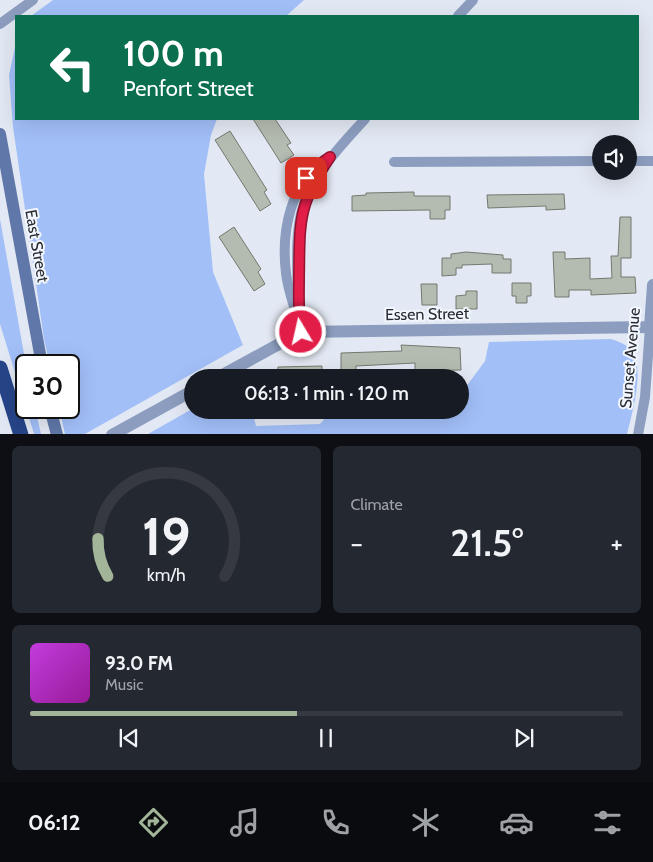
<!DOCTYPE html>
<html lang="en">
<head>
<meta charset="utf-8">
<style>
	body { margin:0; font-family:Cabin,sans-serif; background:#242831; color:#f1f3f6; height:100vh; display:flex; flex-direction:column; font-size:19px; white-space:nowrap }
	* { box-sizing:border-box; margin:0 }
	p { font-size:16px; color:#9ea1a6 }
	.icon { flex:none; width:28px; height:28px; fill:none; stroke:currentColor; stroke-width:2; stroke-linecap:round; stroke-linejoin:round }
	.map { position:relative; height:434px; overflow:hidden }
	.drawer { display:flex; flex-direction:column; gap:12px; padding:12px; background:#0d0f14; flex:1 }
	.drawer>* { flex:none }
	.top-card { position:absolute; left:15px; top:15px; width:624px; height:105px; border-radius:0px; box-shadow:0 5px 20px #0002; background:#0b6e4f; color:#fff; overflow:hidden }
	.controls { position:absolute; left:592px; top:135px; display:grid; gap:10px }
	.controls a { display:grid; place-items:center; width:45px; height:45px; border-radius:50%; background:#171b24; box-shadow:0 5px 20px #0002; font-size:25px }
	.speed { position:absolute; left:15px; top:354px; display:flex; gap:10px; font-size:25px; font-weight:700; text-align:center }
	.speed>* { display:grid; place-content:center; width:65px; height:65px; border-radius:50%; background:#171b24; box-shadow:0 5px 20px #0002; line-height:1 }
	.speed .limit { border:2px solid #111; border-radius:8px; background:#fff; color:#111 }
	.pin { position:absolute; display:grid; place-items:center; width:42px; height:42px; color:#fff; margin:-21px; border-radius:10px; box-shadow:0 2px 8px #0006 }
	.me { position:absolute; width:55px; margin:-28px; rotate:351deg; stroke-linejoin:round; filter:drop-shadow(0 0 4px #0008) }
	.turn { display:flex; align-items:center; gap:18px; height:105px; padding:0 25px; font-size:22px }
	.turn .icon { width:65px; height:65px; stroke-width:2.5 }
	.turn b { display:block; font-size:35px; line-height:42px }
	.big { font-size:38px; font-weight:600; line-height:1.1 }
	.drawer .tile { flex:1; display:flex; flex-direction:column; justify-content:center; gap:8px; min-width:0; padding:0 18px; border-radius:8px; background:#242831 }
	.drawer .dial { align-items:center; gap:0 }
	.dial svg { height:130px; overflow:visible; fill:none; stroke:#363941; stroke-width:7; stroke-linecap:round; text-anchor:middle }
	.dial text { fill:#f1f3f6; stroke:none }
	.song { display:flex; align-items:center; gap:15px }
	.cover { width:60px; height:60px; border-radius:8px; background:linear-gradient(135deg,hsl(290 70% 55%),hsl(300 70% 35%)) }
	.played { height:5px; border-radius:2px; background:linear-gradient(90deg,#a3b598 45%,#363941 45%) }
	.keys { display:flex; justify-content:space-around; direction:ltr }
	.heat { display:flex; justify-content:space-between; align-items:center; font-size:28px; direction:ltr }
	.drawer .tiles { flex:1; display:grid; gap:12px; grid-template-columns:1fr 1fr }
	.tile:last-child { grid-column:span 2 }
	.trip { position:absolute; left:184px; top:369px; width:285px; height:50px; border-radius:25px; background:#171b24; box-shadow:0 5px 20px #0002; font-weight:600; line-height:50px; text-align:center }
	.dock { display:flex; height:80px; justify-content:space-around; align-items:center; background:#090b0e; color:#9ea1a6 }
	.dock .icon { width:35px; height:35px }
	.dock .selected { color:#a3b598 }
	.dock b { font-size:22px; color:#f1f3f6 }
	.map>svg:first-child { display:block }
	.green { fill:#a2bff8 }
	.building { fill:#b4bbb0; stroke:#73796f }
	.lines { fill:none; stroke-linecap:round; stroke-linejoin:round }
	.minor { stroke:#8c9dbf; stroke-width:10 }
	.tertiary { stroke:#8c9dbf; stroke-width:12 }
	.secondary { stroke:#6078a9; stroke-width:12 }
	.motorway { stroke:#264589; stroke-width:15 }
	.route-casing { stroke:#92132f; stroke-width:12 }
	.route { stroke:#e11d48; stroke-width:9 }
	.labels { text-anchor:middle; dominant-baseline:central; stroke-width:4; stroke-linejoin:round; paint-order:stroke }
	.street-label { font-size:16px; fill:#292b2f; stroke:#f1f6ff }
</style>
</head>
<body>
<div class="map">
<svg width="653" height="435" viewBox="0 0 653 435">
	<rect width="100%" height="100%" fill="#e3e9f4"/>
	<g class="green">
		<polygon points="53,0 304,0 286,16 31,16"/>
		<polygon points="16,43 16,119 217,119 211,135 204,174 213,272 243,345 85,434 65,434 59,408 69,408 69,365 50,365 44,339 13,127 9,75"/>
		<polygon points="0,219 26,365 26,408 35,408 41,434 34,434 0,324"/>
		<path d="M 611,339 C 617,341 624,343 629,348 C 647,363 632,414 627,434 L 148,434 L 192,409 L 252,410 L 256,426 L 320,424 L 332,410 L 410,410 C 425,413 444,410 460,410 L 460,395 L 485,361 L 489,342 Z"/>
	</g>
	<g class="building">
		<polygon points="253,119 275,119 291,143 287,145 294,155 281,163"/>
		<polygon points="230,131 267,190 264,192 271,204 260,211 215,140"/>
		<polygon points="414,192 414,196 450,196 450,210 445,210 445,219 430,219 430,210 352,211 352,196 366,195 366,193"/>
		<polygon points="564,194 565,209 546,210 546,206 488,208 487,195"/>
		<polygon points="620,217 631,217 631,258 621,258 621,277 635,277 636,293 591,295 591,290 569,290 569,297 555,297 553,252 565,252 565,259 590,258 590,279 612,278 611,256 618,256"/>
		<polygon points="234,227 261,269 258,272 265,284 254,291 219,237"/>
		<polygon points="466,252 503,255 503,259 511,259 511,273 492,273 492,264 462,265 462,268 456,268 456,275 442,276 442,258 451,258 451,254"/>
		<polygon points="512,283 531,283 531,296 527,296 527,303 516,303 516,296 512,296"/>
		<polygon points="421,284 437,284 437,305 422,305"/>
		<polygon points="466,291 477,291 477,309 456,309 456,296 466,295"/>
		<polygon points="401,345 460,348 461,370 415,371 415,363 356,366 356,371 341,371 341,353 402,351"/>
		<polygon points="322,366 322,378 277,378 278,367"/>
	</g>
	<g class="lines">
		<g class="minor">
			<polyline points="458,16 473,0"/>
			<polyline points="0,24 33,0"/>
			<polyline points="629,161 653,161"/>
			<polyline points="394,162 601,161"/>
			<path d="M 297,310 C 299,279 294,244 301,214 C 311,175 340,147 365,119"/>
			<path d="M 301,332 C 297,312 288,293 286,273 C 281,231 290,183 327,160"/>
			<polyline points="638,435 645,397 650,327"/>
		</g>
		<g class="tertiary">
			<polyline points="217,378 301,332 650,327 653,285"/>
			<polyline points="112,435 192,391"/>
		</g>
		<g class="secondary">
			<polyline points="0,134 42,365"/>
			<polyline points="50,408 57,435"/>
		</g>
		<polyline class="motorway" points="0,368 21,435"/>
	</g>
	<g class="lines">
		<defs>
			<path id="route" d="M 301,332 C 298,313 299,297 299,278 C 300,222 297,206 330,157 L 313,169 L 306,178"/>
		</defs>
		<use href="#route" class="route-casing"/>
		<use href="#route" class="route"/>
	</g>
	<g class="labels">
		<g class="street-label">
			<text transform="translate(37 246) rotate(80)">East Street</text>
			<text transform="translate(427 314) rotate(-1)">Essen Street</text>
			<text transform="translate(630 358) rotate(-85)">Sunset Avenue</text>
		</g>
	</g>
</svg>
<div class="controls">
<a><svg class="icon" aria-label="sound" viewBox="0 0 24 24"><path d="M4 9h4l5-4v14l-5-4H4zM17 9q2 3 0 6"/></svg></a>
</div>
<div class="speed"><div class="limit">30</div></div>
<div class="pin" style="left:306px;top:178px;background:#d93025"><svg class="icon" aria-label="arrive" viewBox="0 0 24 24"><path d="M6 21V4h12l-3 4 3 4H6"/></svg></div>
<svg class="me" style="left:301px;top:332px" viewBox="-20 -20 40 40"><circle r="17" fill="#e11d48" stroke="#fff" stroke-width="3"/><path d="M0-11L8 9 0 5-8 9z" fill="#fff"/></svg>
<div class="trip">06:13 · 1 min · 120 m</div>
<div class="top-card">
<div class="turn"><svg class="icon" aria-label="left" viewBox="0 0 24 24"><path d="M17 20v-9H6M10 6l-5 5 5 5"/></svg><div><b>100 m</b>Penfort Street</div></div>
</div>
</div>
<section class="drawer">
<div class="tiles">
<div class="tile dial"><svg viewBox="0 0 100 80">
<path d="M14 69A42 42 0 1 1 86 69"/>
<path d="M14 69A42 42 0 0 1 8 46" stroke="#a3b598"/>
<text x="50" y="56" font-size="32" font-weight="700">19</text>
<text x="50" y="72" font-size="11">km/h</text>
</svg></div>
<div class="tile"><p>Climate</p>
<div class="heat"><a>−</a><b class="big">21.5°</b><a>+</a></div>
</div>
<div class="tile">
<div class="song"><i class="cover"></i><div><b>93.0 FM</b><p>Music</p></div></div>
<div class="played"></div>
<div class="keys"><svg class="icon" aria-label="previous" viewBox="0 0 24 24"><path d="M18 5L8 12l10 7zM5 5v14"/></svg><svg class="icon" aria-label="pause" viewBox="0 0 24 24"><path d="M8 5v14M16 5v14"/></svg><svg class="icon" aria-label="next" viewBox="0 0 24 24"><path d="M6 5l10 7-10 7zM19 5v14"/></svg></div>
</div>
</div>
</section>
<nav class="dock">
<b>06:12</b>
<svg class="icon selected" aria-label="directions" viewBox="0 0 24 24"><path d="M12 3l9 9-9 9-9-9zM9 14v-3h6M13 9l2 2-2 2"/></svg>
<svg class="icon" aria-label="music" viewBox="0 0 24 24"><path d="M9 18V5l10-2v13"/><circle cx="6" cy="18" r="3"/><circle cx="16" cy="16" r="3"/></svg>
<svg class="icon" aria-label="phone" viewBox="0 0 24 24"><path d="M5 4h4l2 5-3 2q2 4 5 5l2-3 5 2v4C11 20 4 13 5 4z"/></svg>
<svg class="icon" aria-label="climate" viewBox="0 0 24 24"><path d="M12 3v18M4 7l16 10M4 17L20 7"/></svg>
<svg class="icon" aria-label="car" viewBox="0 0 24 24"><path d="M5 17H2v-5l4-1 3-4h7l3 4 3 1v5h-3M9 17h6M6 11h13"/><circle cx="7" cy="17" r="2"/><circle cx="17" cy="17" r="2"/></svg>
<svg class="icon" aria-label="filters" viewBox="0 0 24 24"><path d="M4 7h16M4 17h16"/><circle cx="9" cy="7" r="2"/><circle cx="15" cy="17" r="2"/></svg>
</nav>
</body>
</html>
